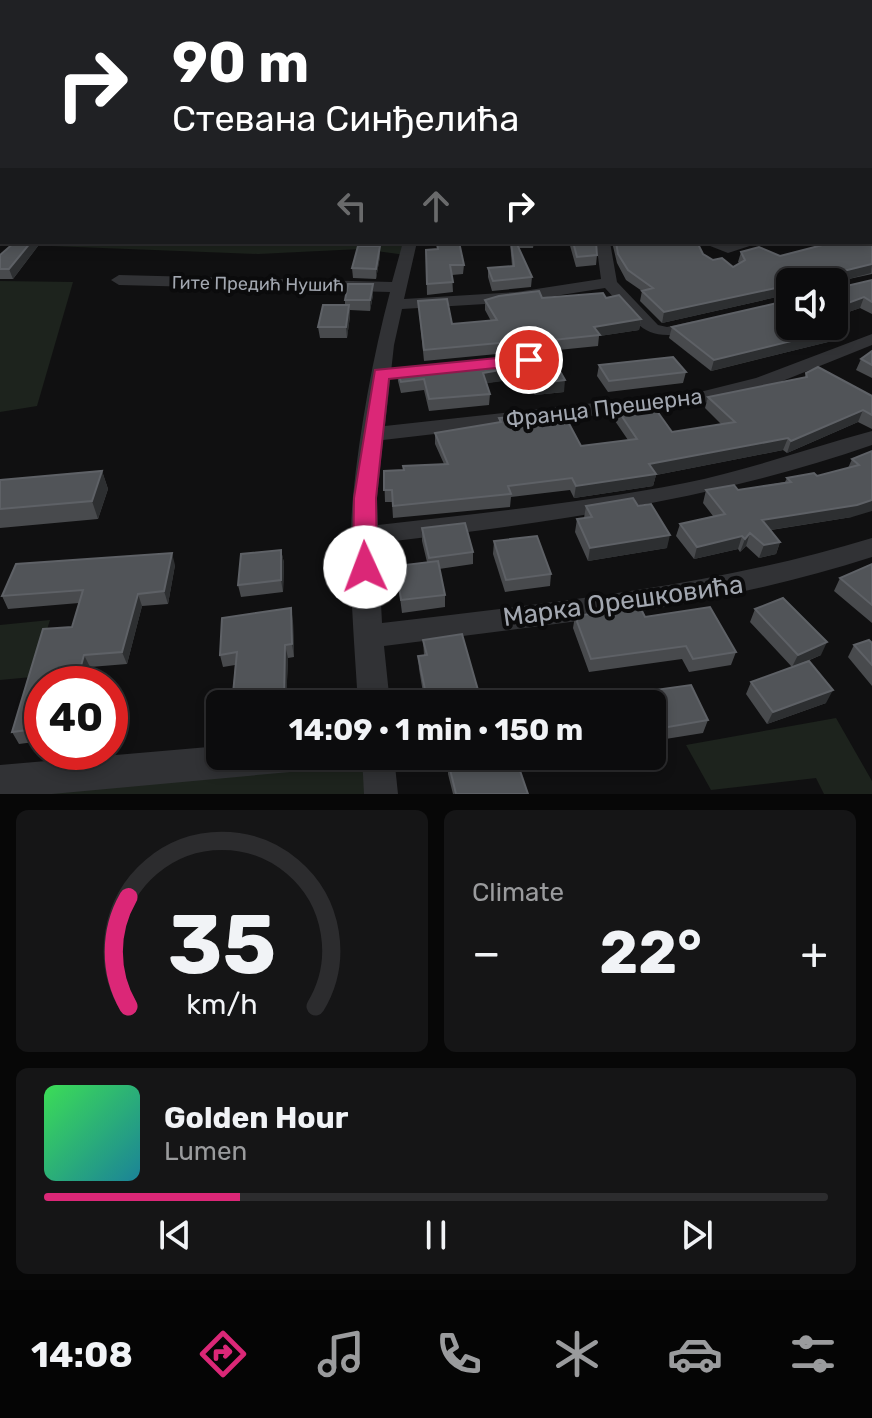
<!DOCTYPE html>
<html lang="en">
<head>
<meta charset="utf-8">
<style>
	body { margin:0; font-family:Rubik,sans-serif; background:#151516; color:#f1f3f6; height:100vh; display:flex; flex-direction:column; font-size:30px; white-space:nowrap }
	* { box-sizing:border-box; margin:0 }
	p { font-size:26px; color:#9a9b9d }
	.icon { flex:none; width:44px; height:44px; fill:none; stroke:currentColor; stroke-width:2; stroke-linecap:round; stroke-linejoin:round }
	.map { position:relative; height:794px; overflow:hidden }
	.panel { display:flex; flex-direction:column; gap:16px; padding:16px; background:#070707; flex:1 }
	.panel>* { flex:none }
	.banner { position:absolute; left:0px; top:0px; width:872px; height:244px; box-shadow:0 4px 12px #0003,0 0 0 2px #2c2c2e; background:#202124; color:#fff; overflow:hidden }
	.controls { position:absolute; left:776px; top:268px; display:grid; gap:16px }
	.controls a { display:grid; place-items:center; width:72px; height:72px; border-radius:12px; background:#0c0c0d; box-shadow:0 4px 12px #0003,0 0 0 2px #2c2c2e; font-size:40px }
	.speed { position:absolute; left:24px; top:666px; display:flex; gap:16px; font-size:40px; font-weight:700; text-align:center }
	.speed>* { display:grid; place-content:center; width:104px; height:104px; border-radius:50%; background:#0c0c0d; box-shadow:0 4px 12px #0003,0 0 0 2px #2c2c2e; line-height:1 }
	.speed .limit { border:12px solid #d22; background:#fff; color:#111 }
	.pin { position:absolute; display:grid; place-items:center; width:68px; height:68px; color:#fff; margin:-34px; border:4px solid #fff; border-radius:50%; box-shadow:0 2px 8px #0007 }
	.me { position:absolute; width:88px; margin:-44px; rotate:358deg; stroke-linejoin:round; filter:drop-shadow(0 0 6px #0008) }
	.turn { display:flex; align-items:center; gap:28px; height:168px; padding:0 40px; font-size:36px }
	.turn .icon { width:104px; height:104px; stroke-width:2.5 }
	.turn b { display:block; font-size:56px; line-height:68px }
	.lanes { display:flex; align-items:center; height:76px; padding:0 40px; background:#0003; justify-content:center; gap:40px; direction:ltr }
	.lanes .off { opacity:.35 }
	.big { font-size:60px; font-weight:700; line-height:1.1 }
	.panel .tile { flex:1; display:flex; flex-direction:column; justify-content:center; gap:12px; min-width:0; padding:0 28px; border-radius:12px; background:#151516 }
	.panel .dial { align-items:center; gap:0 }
	.dial svg { height:208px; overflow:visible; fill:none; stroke:#2c2c2e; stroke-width:7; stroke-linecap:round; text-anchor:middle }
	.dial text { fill:#f1f3f6; stroke:none }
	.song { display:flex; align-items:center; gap:24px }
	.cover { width:96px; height:96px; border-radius:12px; background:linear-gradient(135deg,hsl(130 70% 55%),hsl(190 70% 35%)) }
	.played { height:8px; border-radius:4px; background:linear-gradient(90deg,#db2777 25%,#2c2c2e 25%) }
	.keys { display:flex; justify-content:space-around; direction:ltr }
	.heat { display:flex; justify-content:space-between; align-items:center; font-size:44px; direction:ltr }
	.panel .tiles { flex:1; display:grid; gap:16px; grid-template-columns:1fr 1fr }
	.tile:last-child { grid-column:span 2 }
	.trip { position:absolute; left:206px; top:690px; width:460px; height:80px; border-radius:12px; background:#0c0c0d; box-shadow:0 4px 12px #0003,0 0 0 2px #2c2c2e; font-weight:700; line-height:80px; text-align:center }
	.dock { display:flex; height:128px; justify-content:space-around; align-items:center; background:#050505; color:#9a9b9d }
	.dock .icon { width:56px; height:56px }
	.dock .on { color:#db2777 }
	.dock b { font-size:36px; color:#f1f3f6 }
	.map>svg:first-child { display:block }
	.green { fill:#1d231d }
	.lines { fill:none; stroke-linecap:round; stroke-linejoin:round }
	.minor { fill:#313235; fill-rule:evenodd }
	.major { fill:#4d4f54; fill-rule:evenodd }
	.wall { fill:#484a4d }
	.shaded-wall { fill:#2d2f31 }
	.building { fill:#515458; stroke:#5e6166; stroke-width:2 }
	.route { fill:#db2777; stroke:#8e194d; stroke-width:2 }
	.labels { text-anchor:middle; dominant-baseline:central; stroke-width:8; stroke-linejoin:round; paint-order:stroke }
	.far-street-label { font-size:18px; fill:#a2a7b0; stroke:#0b0b0c }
	.street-label { font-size:22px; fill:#a2a7b0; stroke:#0b0b0c }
	.near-street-label { font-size:26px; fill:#a2a7b0; stroke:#0b0b0c }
</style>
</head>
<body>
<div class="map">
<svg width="872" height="794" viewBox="0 0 872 794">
	<rect width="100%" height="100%" fill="#101011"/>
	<g class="green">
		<polygon points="0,210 2,242 411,242 406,255 361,249 258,254 0,244"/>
		<polygon points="0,281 73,282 37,406 0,412"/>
		<polygon points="50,620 32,677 0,680 0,625"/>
		<polygon points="836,718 872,781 872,794 824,794 816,778 711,790 686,745"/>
		<polygon points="233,756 379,756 383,794 0,794"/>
	</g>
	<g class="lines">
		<g class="minor">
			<path d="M 403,242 L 417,242 L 404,299 L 517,292 L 601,279 L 596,242 L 610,242 L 617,282 L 658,325 L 667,327 L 694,321 L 703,326 L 700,330 C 643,344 642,328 605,288 L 517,302 L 402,309 L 394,345 L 385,426 L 704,391 L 756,378 L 872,334 L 872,345 L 770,386 L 704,403 L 383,440 L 377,498 L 378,525 C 480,513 583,503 685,483 C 749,470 809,448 872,431 L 872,445 C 711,501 546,523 378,543 L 382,623 C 548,603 712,587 872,538 L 872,557 C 713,608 549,625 384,646 L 390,704 L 358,704 C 354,635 347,563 353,496 C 360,428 373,356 390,292 L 119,285 L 111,280 L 119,275 L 392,282 Z"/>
			<polygon points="700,242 762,242 728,253"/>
			<polygon points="220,746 220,756 306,756 302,767 290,772 52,794 0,794 0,765"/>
			<polygon points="362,756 394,756 398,794 364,794"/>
		</g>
		<polygon class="major" points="0,198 2,198 0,210"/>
	</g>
	<g class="wall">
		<rect x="0" y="134" width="2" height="12"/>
		<polygon points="872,224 872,274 835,282 834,285 838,288 872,280 872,314 860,308 834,317 834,282 790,282 790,294 662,323 640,301 642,291 626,280 617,263 612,242 697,242 703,254 713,260 733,267 739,263 738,262 741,252 780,256 870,242"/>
		<polygon points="15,242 41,242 13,279 0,279 0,255"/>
		<polygon points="436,242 459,242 464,265 463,274 452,275 453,292 427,295 426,250 437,249"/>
		<polygon points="510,242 534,242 533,248 519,248 532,277 531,287 492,291 488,277 488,268 512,266"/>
		<polygon points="569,242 596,242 597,255 596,265 576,267"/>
		<polygon points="380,256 376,279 353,278 352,268"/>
		<polygon points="373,284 373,295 370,311 350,310 350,316 347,338 320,338 318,327 345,305 345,300"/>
		<polygon points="542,298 606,298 641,319 639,330 599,336 598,346 548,351 564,392 535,395 531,388 521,389 516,379 486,383 490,394 489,405 429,411 424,390 401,393 398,381 397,370 530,358 534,355 529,351 424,361 418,301 452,324 491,321 485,310 485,300"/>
		<polygon points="672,327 828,342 711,371 669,338"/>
		<polygon points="872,351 872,378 856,370 861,359"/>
		<polygon points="599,365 686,372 683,383 608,392 597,376"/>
		<polygon points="806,373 872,396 872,429 858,422 787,453 783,450 656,475 653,486 574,498 570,490 511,497 510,507 393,518 392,502 385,502 384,471 404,470 444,464 435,444 435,433 499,422 499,418 521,421 581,446 628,440 615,421 617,409 672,432 721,424 705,408 708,397 805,377"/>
		<polygon points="872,451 852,517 771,530 780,542 776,554 759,558 746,546 740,552 738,549 694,559 676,536 680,524 713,516 703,503 706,490 738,490 785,482 787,478 817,476 848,468 852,459"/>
		<polygon points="102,471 108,489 98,519 0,528 0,480"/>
		<polygon points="586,506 638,506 667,548 588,561 575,532 577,519 584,518"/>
		<polygon points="422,528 473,552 473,564 439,569 445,595 445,607 402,613 396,566 427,562 422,541"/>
		<polygon points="494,541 551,574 550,586 505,592 493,554"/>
		<polygon points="281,550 284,563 283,592 241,597 238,585"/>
		<polygon points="872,564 872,623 834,591 840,578"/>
		<polygon points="175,565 168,604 142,606 127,664 90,667 86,684 42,684 42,741 19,744 12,732 72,627 79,603 8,609 2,596"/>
		<polygon points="755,609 821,655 794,667 826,703 767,724 746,694 751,682 792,667 750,622"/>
		<polygon points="575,616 645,617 736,652 731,665 689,672 682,659 589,672 573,628"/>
		<polygon points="293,621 294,657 288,658 286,704 232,704 235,665 223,667 220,655"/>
		<polygon points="423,640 482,704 425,704 419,669 418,656 424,655"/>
		<polygon points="872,643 872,686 848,657 854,645"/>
		<polygon points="641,692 708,720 703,733 653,741 652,704 638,704"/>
		<polygon points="448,761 528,794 453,794 448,774"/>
	</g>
	<g class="shaded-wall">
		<polygon points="31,242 41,242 13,279 9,269"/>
		<polygon points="380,246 380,256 376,279 376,269"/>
		<polygon points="872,264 871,273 834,283 835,273"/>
		<polygon points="373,284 373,295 370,311 370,300"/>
		<polygon points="790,285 790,294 662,323 664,312"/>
		<polygon points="864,297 860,308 834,317 834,308"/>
		<polygon points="349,305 350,316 347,338 346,327"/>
		<polygon points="641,319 639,330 600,336 594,327"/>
		<polygon points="832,331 828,342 711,371 714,360"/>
		<polygon points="517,367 516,379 482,384 483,373"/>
		<polygon points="532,376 531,388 521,389 522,377"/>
		<polygon points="565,380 564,392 535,395 536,384"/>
		<polygon points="863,410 858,422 787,453 791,441"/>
		<polygon points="788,438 783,450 656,475 653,486 574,498 576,486 649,464"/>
		<polygon points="102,471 108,489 98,519 92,501"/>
		<polygon points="872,500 872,511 852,517 758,532 762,520"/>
		<polygon points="750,533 746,546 740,552 745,539"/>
		<polygon points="670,535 667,548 588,561 590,548"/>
		<polygon points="742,536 738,549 694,559 697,547"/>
		<polygon points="780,542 776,554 759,558 764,545"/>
		<polygon points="281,550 284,563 283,592 281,580"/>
		<polygon points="172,553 175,565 168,604 164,591"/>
		<polygon points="138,594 142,606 127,664 122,652"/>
		<polygon points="291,608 293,621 294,657 292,644"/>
		<polygon points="827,642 821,655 792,667 798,655"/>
		<polygon points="285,645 288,658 286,704 284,704"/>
		<polygon points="84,655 90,667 86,684 76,684"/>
		<polygon points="833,690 826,703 767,724 773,712"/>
		<polygon points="437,697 437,704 427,704 427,699"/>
	</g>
	<g class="building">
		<rect x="870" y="134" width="2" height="18"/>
		<polygon points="872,192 872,204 870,204 870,193"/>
		<polygon points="872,224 872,264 835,273 834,285 838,288 872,280 872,302 864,297 834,308 834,282 790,282 790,285 664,312 642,291 653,288 628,270 618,254 616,242 697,242 703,254 713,260 722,258 733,267 745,260 741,252 759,247 780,256 834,242 870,242 870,225"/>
		<polygon points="15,242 31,242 9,269 0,269 0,255"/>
		<polygon points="437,242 459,242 464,265 450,265 453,282 427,284 426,250 438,249"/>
		<polygon points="511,242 516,242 532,277 493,281 488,268 514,266"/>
		<polygon points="573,242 596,242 597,255 577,257"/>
		<polygon points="358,246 380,246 376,269 352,268"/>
		<polygon points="348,284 373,284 370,300 345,300"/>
		<polygon points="539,291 542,298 603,293 606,298 619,295 641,319 594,327 600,335 543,341 565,380 536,384 532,376 522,377 517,367 483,373 490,394 429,399 424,379 401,382 397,370 530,358 542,350 530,340 424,350 418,301 447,299 452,324 497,320 485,300 499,296"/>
		<polygon points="790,300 790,326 823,326 832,331 714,360 672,327"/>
		<polygon points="323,305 349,305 346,327 318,327"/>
		<polygon points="872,351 872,365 861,359"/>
		<polygon points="673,357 686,372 609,381 599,365"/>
		<polygon points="818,367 872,396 872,415 863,410 791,441 788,438 649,464 656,474 576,486 572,478 508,486 511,494 393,506 392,490 384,490 384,471 404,470 403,466 448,464 435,433 501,422 499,418 519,416 521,421 565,416 581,446 637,439 617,409 652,404 672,432 735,422 708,397 807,377 806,373"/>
		<polygon points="872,451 872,500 857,505 762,520 780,542 764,545 750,533 745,539 742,536 697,547 680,524 725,514 706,490 734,485 738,490 791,482 787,478 814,473 817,476 859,465 852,459"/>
		<polygon points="102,471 92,501 0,509 0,480"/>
		<polygon points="633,498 638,506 651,504 670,535 590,548 577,519 592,517 586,506"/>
		<polygon points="465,523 473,552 429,558 422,528"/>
		<polygon points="537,536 551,574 506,580 494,541"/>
		<polygon points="281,550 281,580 238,585 241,554"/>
		<polygon points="172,553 164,591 138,594 122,652 84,655 76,684 42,684 42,728 12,732 43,629 72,627 83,590 2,596 16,564"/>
		<polygon points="438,561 445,595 401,600 396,566"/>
		<polygon points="872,564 872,605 840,578"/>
		<polygon points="783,598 827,642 798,655 755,609"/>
		<polygon points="640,607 645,617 710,607 736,652 693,659 686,646 591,659 575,616"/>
		<polygon points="291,608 292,644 285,645 284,704 232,704 237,652 220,655 222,618"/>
		<polygon points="462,634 482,704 438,704 437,697 427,699 418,656 427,655 423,640"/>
		<polygon points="869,640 872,643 872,665 854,645"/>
		<polygon points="809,661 833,690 773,712 751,682"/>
		<polygon points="691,685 708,720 657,729 652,718 652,704 646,704 641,692"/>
		<polygon points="470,756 515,756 528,794 456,794 448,761"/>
	</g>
	<linearGradient id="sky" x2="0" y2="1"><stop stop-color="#090909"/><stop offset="0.55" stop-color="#313743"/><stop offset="1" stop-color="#313743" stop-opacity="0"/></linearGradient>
	<rect width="872" height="245" fill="url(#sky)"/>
	<polygon class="route" points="529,355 537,360 535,364 389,379 376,498 377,567 373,574 356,574 353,567 354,498 375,370"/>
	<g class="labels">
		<g class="far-street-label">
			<text transform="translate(258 284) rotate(1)">Гите Предић Нушић</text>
		</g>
		<g class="street-label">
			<text transform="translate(604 408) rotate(-7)">Франца Прешерна</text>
		</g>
		<g class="near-street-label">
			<text transform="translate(623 601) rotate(-8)">Марка Орешковића</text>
		</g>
	</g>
</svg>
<div class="controls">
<a><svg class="icon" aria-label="sound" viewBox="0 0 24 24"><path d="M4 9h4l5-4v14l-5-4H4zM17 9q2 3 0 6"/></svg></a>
</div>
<div class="speed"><div class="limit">40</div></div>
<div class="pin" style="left:529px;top:360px;background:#d93025"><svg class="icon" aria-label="arrive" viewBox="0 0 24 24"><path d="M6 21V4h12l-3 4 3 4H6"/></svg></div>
<svg class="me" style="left:365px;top:567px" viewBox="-20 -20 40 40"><circle r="19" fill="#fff"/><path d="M0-13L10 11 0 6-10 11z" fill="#db2777"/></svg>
<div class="trip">14:09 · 1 min · 150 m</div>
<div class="banner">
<div class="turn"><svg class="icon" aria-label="right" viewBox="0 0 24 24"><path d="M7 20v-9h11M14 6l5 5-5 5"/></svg><div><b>90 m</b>Стевана Синђелића</div></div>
<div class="lanes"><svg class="icon off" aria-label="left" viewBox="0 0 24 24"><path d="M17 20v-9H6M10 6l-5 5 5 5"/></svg><svg class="icon off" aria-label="ahead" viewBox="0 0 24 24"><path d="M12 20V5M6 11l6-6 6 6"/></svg><svg class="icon" aria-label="right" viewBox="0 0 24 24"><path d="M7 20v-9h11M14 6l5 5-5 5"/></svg></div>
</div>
</div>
<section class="panel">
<div class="tiles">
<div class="tile dial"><svg viewBox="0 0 100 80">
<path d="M14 69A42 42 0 1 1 86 69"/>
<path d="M14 69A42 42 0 0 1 14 27" stroke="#db2777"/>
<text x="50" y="56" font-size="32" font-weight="700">35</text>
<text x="50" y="72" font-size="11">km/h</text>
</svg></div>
<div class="tile"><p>Climate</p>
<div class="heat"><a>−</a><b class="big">22°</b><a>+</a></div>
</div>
<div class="tile">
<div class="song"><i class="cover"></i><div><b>Golden Hour</b><p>Lumen</p></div></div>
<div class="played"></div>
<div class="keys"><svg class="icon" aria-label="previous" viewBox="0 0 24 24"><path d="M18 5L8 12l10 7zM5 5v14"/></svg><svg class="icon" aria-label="pause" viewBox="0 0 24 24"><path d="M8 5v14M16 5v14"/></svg><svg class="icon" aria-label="next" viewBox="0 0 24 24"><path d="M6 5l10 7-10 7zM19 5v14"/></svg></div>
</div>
</div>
</section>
<nav class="dock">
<b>14:08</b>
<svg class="icon on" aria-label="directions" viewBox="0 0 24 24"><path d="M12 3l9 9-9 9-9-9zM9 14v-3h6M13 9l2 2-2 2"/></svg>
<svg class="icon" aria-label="music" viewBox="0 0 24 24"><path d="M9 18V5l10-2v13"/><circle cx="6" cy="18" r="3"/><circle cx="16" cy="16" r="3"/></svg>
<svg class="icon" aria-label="phone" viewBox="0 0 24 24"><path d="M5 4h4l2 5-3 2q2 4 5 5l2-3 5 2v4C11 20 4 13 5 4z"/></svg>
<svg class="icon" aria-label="climate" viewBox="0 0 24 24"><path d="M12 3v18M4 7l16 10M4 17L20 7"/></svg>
<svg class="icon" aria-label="car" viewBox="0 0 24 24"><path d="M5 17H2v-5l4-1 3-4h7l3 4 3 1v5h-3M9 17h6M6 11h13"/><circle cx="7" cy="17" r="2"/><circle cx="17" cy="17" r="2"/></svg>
<svg class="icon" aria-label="filters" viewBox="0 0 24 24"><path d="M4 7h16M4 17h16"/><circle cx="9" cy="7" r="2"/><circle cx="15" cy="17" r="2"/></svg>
</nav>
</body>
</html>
